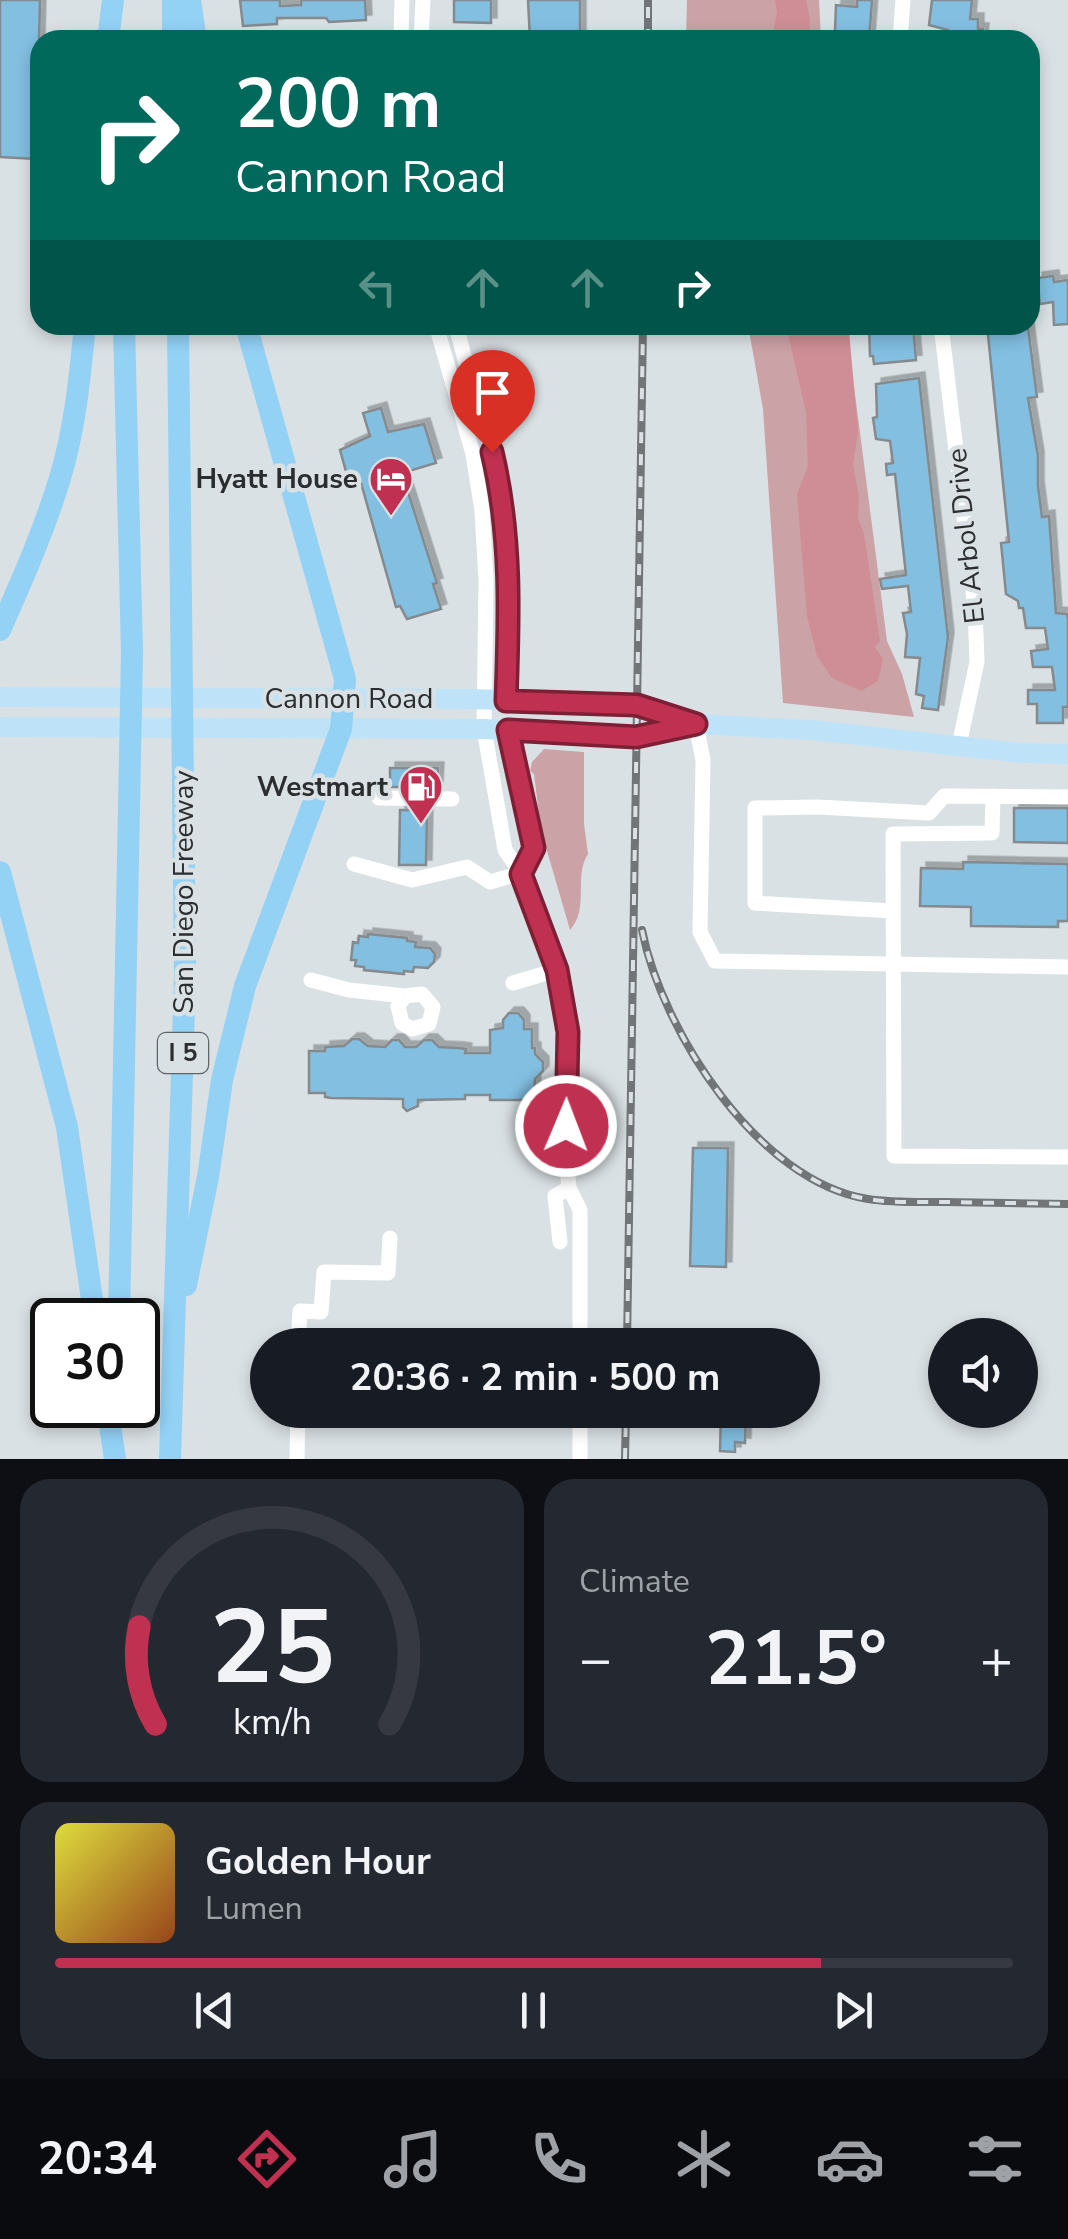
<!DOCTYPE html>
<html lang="en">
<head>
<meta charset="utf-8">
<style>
	body { margin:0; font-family:"Nunito Sans",sans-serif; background:#242831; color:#f1f3f6; height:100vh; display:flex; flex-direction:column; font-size:38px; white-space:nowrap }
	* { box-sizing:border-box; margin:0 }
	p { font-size:32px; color:#9ea1a6 }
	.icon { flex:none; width:55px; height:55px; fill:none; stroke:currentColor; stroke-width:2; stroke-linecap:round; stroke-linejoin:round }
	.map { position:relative; height:1459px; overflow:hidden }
	.sheet { display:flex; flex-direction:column; gap:20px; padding:20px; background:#0d0f14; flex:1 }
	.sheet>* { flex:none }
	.top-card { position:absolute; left:30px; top:30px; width:1010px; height:305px; border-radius:30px; box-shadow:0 5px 15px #0003; background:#00695c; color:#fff; overflow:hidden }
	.controls { position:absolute; left:928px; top:1318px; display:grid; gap:20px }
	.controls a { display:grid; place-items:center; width:110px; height:110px; border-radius:50%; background:#171b24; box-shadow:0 5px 15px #0003; font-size:50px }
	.speed { position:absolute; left:30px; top:1298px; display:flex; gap:20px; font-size:50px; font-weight:700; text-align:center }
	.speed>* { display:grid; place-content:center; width:130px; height:130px; border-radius:50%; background:#171b24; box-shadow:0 5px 15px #0003; line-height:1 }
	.speed .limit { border:5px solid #111; border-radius:15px; background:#fff; color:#111 }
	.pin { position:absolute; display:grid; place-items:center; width:85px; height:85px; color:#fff; margin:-102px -42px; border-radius:50% 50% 50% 0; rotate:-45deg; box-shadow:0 0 10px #0007 }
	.pin .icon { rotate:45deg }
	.me { position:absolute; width:110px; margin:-55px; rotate:1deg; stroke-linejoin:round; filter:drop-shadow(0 0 8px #0008) }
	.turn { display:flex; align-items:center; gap:35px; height:210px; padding:0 40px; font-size:45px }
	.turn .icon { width:130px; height:130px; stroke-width:2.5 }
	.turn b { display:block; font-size:70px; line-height:85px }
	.lanes { display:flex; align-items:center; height:95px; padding:0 40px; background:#0003; justify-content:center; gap:50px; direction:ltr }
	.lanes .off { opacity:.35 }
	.big { font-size:75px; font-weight:700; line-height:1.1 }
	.sheet .card { flex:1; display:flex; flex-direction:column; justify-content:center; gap:15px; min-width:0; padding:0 35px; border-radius:30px; background:#242831 }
	.sheet .dial { align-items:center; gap:0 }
	.dial svg { height:260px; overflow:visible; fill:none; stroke:#363941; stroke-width:7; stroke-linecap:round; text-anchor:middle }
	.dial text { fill:#f1f3f6; stroke:none }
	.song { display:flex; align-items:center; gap:30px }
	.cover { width:120px; height:120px; border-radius:15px; background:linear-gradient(135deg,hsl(60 70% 55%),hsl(20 70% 35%)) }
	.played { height:10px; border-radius:5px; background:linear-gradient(90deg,#c03051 80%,#363941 80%) }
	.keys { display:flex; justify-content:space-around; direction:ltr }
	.heat { display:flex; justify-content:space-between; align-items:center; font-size:55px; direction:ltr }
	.sheet .tiles { flex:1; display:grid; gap:20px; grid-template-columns:1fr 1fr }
	.card:last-child { grid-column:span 2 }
	.trip { position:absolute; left:250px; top:1328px; width:570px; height:100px; border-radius:50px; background:#171b24; box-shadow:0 5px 15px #0003; font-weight:700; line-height:100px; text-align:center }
	.tabs { display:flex; height:160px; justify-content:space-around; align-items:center; background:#090b0e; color:#9ea1a6 }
	.tabs .icon { width:70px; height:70px }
	.tabs .active { color:#c03051 }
	.tabs b { font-size:45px; color:#f1f3f6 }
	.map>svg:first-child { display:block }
	.green { fill:#cba2a6 }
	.water { fill:#cf8e95 }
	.building { fill:#82bfe1; stroke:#848a8d; stroke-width:2.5; filter:url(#shadow) }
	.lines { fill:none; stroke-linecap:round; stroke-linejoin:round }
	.minor { stroke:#fff; stroke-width:15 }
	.major { stroke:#bee3f9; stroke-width:20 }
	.highway { stroke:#93d1f5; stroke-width:22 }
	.rail-casing { stroke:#717577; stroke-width:8 }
	.rail { stroke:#dae1e4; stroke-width:4; stroke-dasharray:11; stroke-linecap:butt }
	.route-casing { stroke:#7d1f35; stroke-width:25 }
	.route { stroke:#c03051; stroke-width:18 }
	.labels { text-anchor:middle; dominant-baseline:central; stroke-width:9; stroke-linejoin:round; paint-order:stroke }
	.shield { fill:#dae1e4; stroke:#606365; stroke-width:2.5 }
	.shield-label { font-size:25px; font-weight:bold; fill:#2b2d2e }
	.poi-label { font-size:28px; font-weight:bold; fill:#2b2d2e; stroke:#dae1e4; text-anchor:end }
	.street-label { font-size:28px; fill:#2b2d2e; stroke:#dae1e4 }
</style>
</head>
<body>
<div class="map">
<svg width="1068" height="1459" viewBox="0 0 1068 1459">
	<defs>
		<filter id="shadow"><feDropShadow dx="5.5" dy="-5.5" stdDeviation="0" flood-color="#0004"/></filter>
	</defs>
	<rect width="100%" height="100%" fill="#dae1e4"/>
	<g class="green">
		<polygon points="687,0 819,0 821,40 686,40"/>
		<polygon points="748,325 846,325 887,641 902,674 914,717 783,703 763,409"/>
		<path d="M 544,749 L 584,752 L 584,824 L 588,854 C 573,877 590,908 570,930 L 541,830 L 534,774 L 530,771 L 532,762 Z"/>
	</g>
	<g class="water">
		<polygon points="775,0 806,0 810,18 809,40 772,40 777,12"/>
		<polygon points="786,325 832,325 842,334 849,331 858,431 853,465 859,496 858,518 864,534 880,641 875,647 883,659 878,681 861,691 832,678 817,656 807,616 797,494 808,466 806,412"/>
	</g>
	<g class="building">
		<polygon points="0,0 40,0 36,159 0,157"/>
		<polygon points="240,0 280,0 280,6 301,5 301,0 365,0 366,20 329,22 326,18 277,18 277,24 243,26"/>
		<polygon points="454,0 491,0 491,23 454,22"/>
		<polygon points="528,0 580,0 580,40 530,40"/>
		<polygon points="857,0 872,0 869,40 844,40 844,32 835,31 836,5 857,7"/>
		<polygon points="932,0 972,0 970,19 978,19 978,29 983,29 982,40 948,40 948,30 929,25"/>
		<polygon points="1053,276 1054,282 1068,280 1068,324 1054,325 1053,302 1040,304 1037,278"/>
		<polygon points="869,325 913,325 916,360 874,364 873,356 870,356"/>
		<polygon points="987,325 1019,325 1020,329 1028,328 1037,397 1028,398 1038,456 1038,486 1042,517 1049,516 1056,613 1067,614 1068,619 1068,707 1063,707 1063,723 1037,723 1037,704 1028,704 1028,690 1055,690 1052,667 1033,667 1031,651 1048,649 1045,628 1026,628 1023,608 1019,608 1018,601 1006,594 1001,543 1009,542"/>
		<polygon points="919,378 948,637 938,710 922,708 924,696 916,694 920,658 905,657 907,634 903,613 911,612 908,586 882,589 880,579 906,575 895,474 887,475 886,464 893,463 890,441 876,439 873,418 877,417 876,384"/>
		<polygon points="381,408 388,432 424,424 436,463 402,473 437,583 433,584 441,609 407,619 400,606 396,607 361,483 350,486 340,450 370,436 363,413"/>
		<polygon points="390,768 438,768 437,787 390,787"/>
		<polygon points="1014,808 1068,808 1068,843 1014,842"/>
		<polygon points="400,810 427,810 426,865 399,865"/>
		<polygon points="963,862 1068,864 1068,921 1058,921 1058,927 971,926 971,907 920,906 921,868 963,869"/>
		<polygon points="368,934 407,938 407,941 416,942 415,947 430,948 435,954 434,962 428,968 414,967 413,972 404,971 404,974 364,970 364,967 355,966 356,960 351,960 353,942 358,943 359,936 368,937"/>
		<polygon points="509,1013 518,1013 524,1020 524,1029 532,1029 532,1048 535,1048 535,1054 543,1062 543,1071 535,1079 534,1100 490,1100 490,1095 465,1095 465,1099 418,1100 418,1106 407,1111 403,1107 403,1099 331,1098 325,1097 325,1093 309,1093 309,1051 325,1051 325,1047 344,1046 352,1039 359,1039 368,1046 385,1047 392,1040 399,1040 405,1047 416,1047 424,1040 432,1040 439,1047 459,1048 466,1049 465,1053 490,1053 490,1030 503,1028 503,1020"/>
		<polygon points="693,1148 728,1148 726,1267 690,1266"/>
		<polygon points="721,1411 746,1412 745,1443 735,1442 735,1452 720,1451"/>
	</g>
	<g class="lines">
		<g class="minor">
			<polyline points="401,40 402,0"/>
			<polyline points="421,40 423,0"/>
			<polyline points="900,40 903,0"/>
			<polyline points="436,325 473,454 482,511 486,580 484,729 505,850 521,873 557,970 568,1032 567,1166 569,1188 580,1210 580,1345"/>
			<path d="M 456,325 C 471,388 495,449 505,514 C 514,575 508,639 506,701"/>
			<polyline points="941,325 975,608 977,662 959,745"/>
			<polyline points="696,724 703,760 700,932 715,961 1068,967"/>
			<polyline points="508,731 534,848 521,873"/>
			<polyline points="993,796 992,833 893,834 894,1156 1068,1157"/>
			<polyline points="379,798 452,799"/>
			<polyline points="354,864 412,880 467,867 490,882 521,873"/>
			<polyline points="893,911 755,903 755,808 818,807 929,813 944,796 1068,797"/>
			<polyline points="311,980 349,990 405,996 422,994 433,1007 429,1024 412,1029 402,1023 398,1006 405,996"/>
			<polyline points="513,983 557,970"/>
			<polyline points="560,1242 555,1196 569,1188"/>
			<polyline points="298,1345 300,1311 321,1312 324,1272 388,1273 390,1238"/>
			<polyline points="297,1459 298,1410"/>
			<polyline points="580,1459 580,1410"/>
		</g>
		<g class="major">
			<polyline points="0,697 471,699 627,704 696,724 812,730 1023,753 1068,754"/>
			<polyline points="0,727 484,729 627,737 694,724"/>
		</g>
		<g class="highway">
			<polyline points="173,0 173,40"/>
			<polyline points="190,0 196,40"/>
			<polyline points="108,40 113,0"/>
			<path d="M 0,630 C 22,580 44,531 60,478 C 75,429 80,376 85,325"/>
			<polyline points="0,872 67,1127 95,1320"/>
			<polyline points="186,1285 208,1177 222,1080 245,986 341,729 345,679 246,325"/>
			<polyline points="119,1320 132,653 124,325"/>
			<polyline points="107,1405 115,1459"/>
			<polyline points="170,1459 185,975 178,325"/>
		</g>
		<defs>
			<g id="rail">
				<polyline points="648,40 648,0"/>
				<path d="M 642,930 C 662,1031 758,1182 868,1199 C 893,1203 920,1202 945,1202 C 986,1203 1027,1203 1068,1204"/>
				<polyline points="627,1345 643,325"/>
				<polyline points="625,1459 626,1410"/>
			</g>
		</defs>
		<use href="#rail" class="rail-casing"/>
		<use href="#rail" class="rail"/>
	</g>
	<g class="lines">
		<defs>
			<path id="route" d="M 492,452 C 512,535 509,617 506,701 L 637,705 L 696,724 L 636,737 L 508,730 L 534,848 L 521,874 L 557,970 L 568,1032 L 566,1126"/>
		</defs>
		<use href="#route" class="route-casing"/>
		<use href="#route" class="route"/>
	</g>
	<defs>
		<symbol id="hotel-pin" viewBox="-11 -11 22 30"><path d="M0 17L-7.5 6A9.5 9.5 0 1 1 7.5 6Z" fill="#c03051" stroke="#dae1e4"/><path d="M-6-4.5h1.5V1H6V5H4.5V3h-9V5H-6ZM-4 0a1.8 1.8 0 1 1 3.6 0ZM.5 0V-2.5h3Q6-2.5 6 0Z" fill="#fff"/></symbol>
		<symbol id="fuel-pin" viewBox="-11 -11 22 30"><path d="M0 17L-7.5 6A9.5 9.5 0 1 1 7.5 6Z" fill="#c03051" stroke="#dae1e4"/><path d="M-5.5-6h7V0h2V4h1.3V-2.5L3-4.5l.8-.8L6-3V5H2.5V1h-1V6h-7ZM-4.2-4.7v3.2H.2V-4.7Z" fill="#fff"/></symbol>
	</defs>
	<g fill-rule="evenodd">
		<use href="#hotel-pin" x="366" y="454" width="50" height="68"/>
		<use href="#fuel-pin" x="396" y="762" width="50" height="68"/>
	</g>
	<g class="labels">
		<rect class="shield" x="158" y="1033" width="50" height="40" rx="8"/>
		<g class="shield-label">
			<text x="183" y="1053">I 5</text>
		</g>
		<g class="poi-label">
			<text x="358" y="479">Hyatt House</text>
			<text x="388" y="787">Westmart</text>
		</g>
		<g class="street-label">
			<text transform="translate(966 536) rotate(-96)">El Arbol Drive</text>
			<text x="349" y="699">Cannon Road</text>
			<text transform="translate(184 892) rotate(-90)">San Diego Freeway</text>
		</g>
	</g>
</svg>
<div class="controls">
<a><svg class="icon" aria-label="sound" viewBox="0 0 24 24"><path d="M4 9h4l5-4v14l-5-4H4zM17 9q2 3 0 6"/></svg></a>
</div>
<div class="speed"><div class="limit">30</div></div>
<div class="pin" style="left:492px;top:452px;background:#d93025"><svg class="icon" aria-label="arrive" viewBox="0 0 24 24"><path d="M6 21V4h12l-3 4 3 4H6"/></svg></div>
<svg class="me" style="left:566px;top:1126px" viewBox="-20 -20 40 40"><circle r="17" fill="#c03051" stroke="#fff" stroke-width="3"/><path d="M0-11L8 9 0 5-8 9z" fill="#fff"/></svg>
<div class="trip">20:36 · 2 min · 500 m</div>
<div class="top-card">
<div class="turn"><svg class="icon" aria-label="right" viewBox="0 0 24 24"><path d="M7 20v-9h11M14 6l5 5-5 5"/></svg><div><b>200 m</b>Cannon Road</div></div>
<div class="lanes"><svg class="icon off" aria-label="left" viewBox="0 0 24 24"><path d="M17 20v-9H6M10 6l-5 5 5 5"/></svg><svg class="icon off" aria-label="ahead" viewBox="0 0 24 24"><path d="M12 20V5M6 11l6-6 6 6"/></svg><svg class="icon off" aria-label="ahead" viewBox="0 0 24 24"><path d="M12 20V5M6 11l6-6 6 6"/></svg><svg class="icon" aria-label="right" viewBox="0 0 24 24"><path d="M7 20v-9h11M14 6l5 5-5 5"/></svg></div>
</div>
</div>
<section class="sheet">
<div class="tiles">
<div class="card dial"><svg viewBox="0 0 100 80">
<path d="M14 69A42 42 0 1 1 86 69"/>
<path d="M14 69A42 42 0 0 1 9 39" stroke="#c03051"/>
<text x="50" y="56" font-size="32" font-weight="700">25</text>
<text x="50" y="72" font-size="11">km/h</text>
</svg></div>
<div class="card"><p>Climate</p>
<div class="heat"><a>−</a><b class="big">21.5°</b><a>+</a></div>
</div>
<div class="card">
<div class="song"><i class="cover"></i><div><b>Golden Hour</b><p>Lumen</p></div></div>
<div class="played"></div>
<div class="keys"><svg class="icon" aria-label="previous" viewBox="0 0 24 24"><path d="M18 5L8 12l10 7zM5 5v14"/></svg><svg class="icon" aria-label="pause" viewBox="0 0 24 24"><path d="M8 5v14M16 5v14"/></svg><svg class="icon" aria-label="next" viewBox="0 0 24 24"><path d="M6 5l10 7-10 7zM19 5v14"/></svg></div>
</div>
</div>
</section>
<nav class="tabs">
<b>20:34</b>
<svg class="icon active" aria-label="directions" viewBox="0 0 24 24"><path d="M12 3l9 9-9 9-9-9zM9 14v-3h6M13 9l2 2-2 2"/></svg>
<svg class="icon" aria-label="music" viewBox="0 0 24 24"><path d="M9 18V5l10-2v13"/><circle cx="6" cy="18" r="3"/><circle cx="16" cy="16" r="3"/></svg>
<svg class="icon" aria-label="phone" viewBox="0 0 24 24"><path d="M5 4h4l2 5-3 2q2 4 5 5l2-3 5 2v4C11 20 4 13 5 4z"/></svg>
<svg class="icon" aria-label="climate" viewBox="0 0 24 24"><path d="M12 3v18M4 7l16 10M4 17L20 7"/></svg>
<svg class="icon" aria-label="car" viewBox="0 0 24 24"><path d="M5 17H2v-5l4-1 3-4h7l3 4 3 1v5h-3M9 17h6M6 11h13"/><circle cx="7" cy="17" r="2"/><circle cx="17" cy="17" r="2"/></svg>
<svg class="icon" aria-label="filters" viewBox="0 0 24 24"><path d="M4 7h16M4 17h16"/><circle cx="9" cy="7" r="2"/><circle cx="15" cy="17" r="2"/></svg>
</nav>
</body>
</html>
